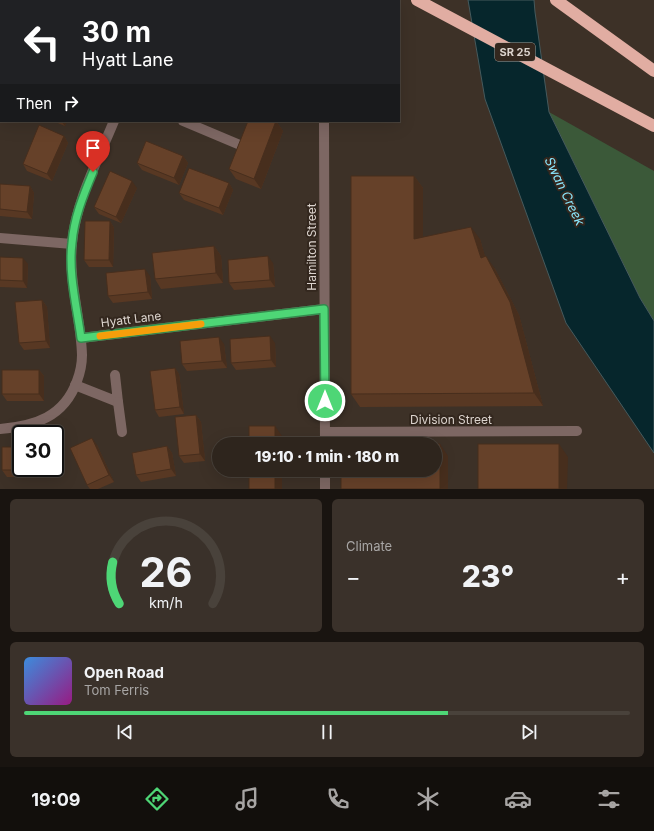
<!DOCTYPE html>
<html lang="en">
<head>
<meta charset="utf-8">
<style>
	body { margin:0; font-family:Inter,sans-serif; background:#3a312a; color:#f1f3f6; height:100vh; display:flex; flex-direction:column; font-size:15px; white-space:nowrap }
	* { box-sizing:border-box; margin:0 }
	p { font-size:13px; color:#a7a5a4 }
	.icon { flex:none; width:22px; height:22px; fill:none; stroke:currentColor; stroke-width:2; stroke-linecap:round; stroke-linejoin:round }
	.map { position:relative; height:489px; overflow:hidden }
	.sheet { display:flex; flex-direction:column; gap:10px; padding:10px; background:#191410; flex:1 }
	.sheet>* { flex:none }
	.banner { position:absolute; left:0px; top:0px; width:400px; height:122px; box-shadow:0 4px 16px #0002,0 0 0 1px #49423b; background:#202124; color:#fff; overflow:hidden }
	.speed { position:absolute; left:12px; top:425px; display:flex; gap:8px; font-size:20px; font-weight:700; text-align:center }
	.speed>* { display:grid; place-content:center; width:52px; height:52px; border-radius:50%; background:#2e251d; box-shadow:0 4px 16px #0002,0 0 0 1px #49423b; line-height:1 }
	.speed .limit { border:2px solid #111; border-radius:6px; background:#fff; color:#111 }
	.pin { position:absolute; display:grid; place-items:center; width:34px; height:34px; color:#fff; margin:-41px -17px; border-radius:50% 50% 50% 0; rotate:-45deg; box-shadow:0 0 4px #0007 }
	.pin .icon { rotate:45deg }
	.me { position:absolute; width:44px; margin:-22px; rotate:0deg; stroke-linejoin:round; filter:drop-shadow(0 0 3px #0008) }
	.turn { display:flex; align-items:center; gap:14px; height:84px; padding:0 16px; font-size:18px }
	.turn .icon { width:52px; height:52px; stroke-width:2.5 }
	.turn b { display:block; font-size:28px; line-height:34px }
	.then { display:flex; align-items:center; height:38px; padding:0 16px; background:#0003; gap:8px; font-size:15px }
	.big { font-size:30px; font-weight:800; line-height:1.1 }
	.sheet .tile { flex:1; display:flex; flex-direction:column; justify-content:center; gap:6px; min-width:0; padding:0 14px; border-radius:6px; background:#3a312a }
	.sheet .dial { align-items:center; gap:0 }
	.dial svg { height:104px; overflow:visible; fill:none; stroke:#49423b; stroke-width:7; stroke-linecap:round; text-anchor:middle }
	.dial text { fill:#f1f3f6; stroke:none }
	.song { display:flex; align-items:center; gap:12px }
	.cover { width:48px; height:48px; border-radius:6px; background:linear-gradient(135deg,hsl(210 70% 55%),hsl(310 70% 35%)) }
	.played { height:4px; border-radius:2px; background:linear-gradient(90deg,#4ed676 70%,#49423b 70%) }
	.keys { display:flex; justify-content:space-around; direction:ltr }
	.heat { display:flex; justify-content:space-between; align-items:center; font-size:22px; direction:ltr }
	.sheet .tiles { flex:1; display:grid; gap:10px; grid-template-columns:1fr 1fr }
	.tile:last-child { grid-column:span 2 }
	.trip { position:absolute; left:212px; top:437px; width:230px; height:40px; border-radius:20px; background:#2e251d; box-shadow:0 4px 16px #0002,0 0 0 1px #49423b; font-weight:800; line-height:40px; text-align:center }
	.tabs { display:flex; height:64px; justify-content:space-around; align-items:center; background:#120f0c; color:#a7a5a4 }
	.tabs .icon { width:28px; height:28px }
	.tabs .selected { color:#4ed676 }
	.tabs b { font-size:18px; color:#f1f3f6 }
	.map>svg:first-child { display:block }
	.green { fill:#3b5939 }
	.water { fill:#06262c; stroke:#465a5d }
	.lines { fill:none; stroke-linecap:round; stroke-linejoin:round }
	.minor { stroke:#7d6763; stroke-width:10 }
	.highway { stroke:#e1ada2; stroke-width:12 }
	.wall { fill:#583823 }
	.shaded-wall { fill:#472e1d }
	.building { fill:#664129; stroke:#472e1d }
	.route-casing { stroke:#338b4d; stroke-width:10 }
	.route { stroke:#4ed676; stroke-width:7 }
	.slow { stroke:#f59e0b; stroke-width:7 }
	.labels { text-anchor:middle; dominant-baseline:central; stroke-width:4; stroke-linejoin:round; paint-order:stroke }
	.shield { fill:#33271e; stroke:#a9a099; stroke-width:1 }
	.shield-label { font-size:11px; font-weight:bold; fill:#dcd4ce }
	.street-label { font-size:12px; fill:#dcd4ce; stroke:#33271e }
	.water-label { font-size:13px; font-style:italic; fill:#8ae7fd; stroke:#33271e }
</style>
</head>
<body>
<div class="map">
<svg width="654" height="489" viewBox="0 0 654 489">
	<rect width="100%" height="100%" fill="#3d3127"/>
	<polygon class="green" points="549,112 654,171 654,321 640,298"/>
	<polygon class="water" points="468,0 534,0 535,12 549,112 640,298 654,321 654,453 566,323 485,99"/>
	<g class="lines">
		<g class="minor">
			<polyline points="280,0 282,1"/>
			<polyline points="0,46 1,46"/>
			<polyline points="183,121 240,145"/>
			<polyline points="324,121 325,444"/>
			<polyline points="0,238 72,244"/>
			<polyline points="81,338 324,309"/>
			<polyline points="75,385 118,402 115,375"/>
			<polyline points="118,402 122,432"/>
			<path d="M 0,429 C 35,426 64,417 77,381 C 80,373 82,363 82,355 C 81,318 68,281 72,243 C 76,201 98,160 114,121"/>
			<polyline points="325,432 577,431"/>
			<polyline points="325,470 325,489"/>
		</g>
		<g class="highway">
			<polyline points="417,0 654,126"/>
			<polyline points="556,0 654,71"/>
		</g>
	</g>
	<g class="wall">
		<polygon points="0,0 61,0 60,1 1,1 1,6 0,6"/>
		<polygon points="0,80 1,80 1,117 0,116"/>
		<polygon points="53,121 67,121 65,126"/>
		<polygon points="276,121 283,131 261,189 236,179 229,169"/>
		<polygon points="64,136 68,143 52,181 27,171 23,164"/>
		<polygon points="183,156 188,163 179,185 142,170 137,163"/>
		<polygon points="414,176 423,188 423,237 480,239 485,257 495,269 519,315 543,406 360,407 351,394"/>
		<polygon points="229,183 233,190 223,215 184,200 179,193"/>
		<polygon points="0,184 30,186 34,193 32,219 0,216"/>
		<polygon points="137,188 121,223 99,214 94,207"/>
		<polygon points="110,221 114,228 113,267 89,267 84,260"/>
		<polygon points="214,246 221,256 223,283 161,289 155,279"/>
		<polygon points="0,257 28,264 27,288 0,287"/>
		<polygon points="273,263 275,287 234,290 229,283"/>
		<polygon points="150,276 152,299 113,303 108,296"/>
		<polygon points="42,300 47,307 50,348 24,350 19,343"/>
		<polygon points="275,343 276,367 236,370 231,363"/>
		<polygon points="224,344 227,368 187,371 182,364"/>
		<polygon points="175,368 179,374 184,414 159,417 155,410"/>
		<polygon points="39,370 44,376 44,401 7,401 2,394"/>
		<polygon points="196,415 201,422 205,461 184,463 179,456"/>
		<polygon points="97,445 114,482 98,489 90,489 87,485"/>
		<polygon points="167,446 172,453 176,476 141,482 136,475"/>
		<polygon points="47,468 47,477 7,477 2,470"/>
	</g>
	<g class="shaded-wall">
		<polygon points="50,0 61,0 60,1 50,1"/>
		<polygon points="61,121 67,121 65,126"/>
		<polygon points="276,121 283,131 261,189 254,179"/>
		<polygon points="64,136 68,143 52,181 47,174"/>
		<polygon points="183,156 188,163 179,185 174,178"/>
		<polygon points="414,176 423,188 423,251 414,239"/>
		<polygon points="132,181 137,188 121,223 116,217"/>
		<polygon points="229,183 233,190 223,215 219,208"/>
		<polygon points="30,186 34,193 32,219 27,212"/>
		<polygon points="110,221 114,228 113,267 109,260"/>
		<polygon points="471,227 480,239 489,270 481,258"/>
		<polygon points="214,246 221,256 223,283 216,273"/>
		<polygon points="268,256 273,263 275,287 270,280"/>
		<polygon points="486,256 495,269 519,315 543,406 534,393"/>
		<polygon points="23,258 28,264 27,288 23,281"/>
		<polygon points="145,269 150,276 152,299 148,292"/>
		<polygon points="42,300 47,307 50,348 46,341"/>
		<polygon points="270,336 275,343 276,367 271,360"/>
		<polygon points="219,337 224,344 227,368 222,361"/>
		<polygon points="175,368 179,374 184,414 180,407"/>
		<polygon points="39,370 44,376 44,401 39,394"/>
		<polygon points="196,415 201,422 205,461 200,454"/>
		<polygon points="275,426 282,436 282,444 275,444"/>
		<polygon points="92,438 97,445 114,482 109,475"/>
		<polygon points="440,444 448,456 448,489 440,489"/>
		<polygon points="559,444 568,457 567,489 559,489"/>
		<polygon points="167,446 172,453 176,476 171,469"/>
		<polygon points="42,468 47,468 47,477 42,470"/>
		<rect x="275" y="470" width="7" height="19"/>
	</g>
	<g class="building">
		<polygon points="4,0 50,0 50,1 7,1"/>
		<rect x="0" y="80" width="1" height="29"/>
		<polygon points="248,121 276,121 254,179 229,169"/>
		<polygon points="39,125 64,136 47,174 23,164"/>
		<polygon points="146,141 183,156 174,178 137,163"/>
		<polygon points="189,168 229,183 219,208 179,193"/>
		<polygon points="110,171 132,181 116,217 94,207"/>
		<polygon points="351,176 414,176 414,239 471,227 481,258 486,256 510,302 534,393 351,394"/>
		<polygon points="0,184 30,186 27,212 0,209"/>
		<polygon points="85,221 110,221 109,260 84,260"/>
		<polygon points="214,246 216,273 155,279 152,253"/>
		<polygon points="268,256 270,280 229,283 228,260"/>
		<polygon points="0,257 23,258 23,281 0,280"/>
		<polygon points="145,269 148,292 108,296 106,273"/>
		<polygon points="42,300 46,341 19,343 15,302"/>
		<polygon points="270,336 271,360 231,363 230,339"/>
		<polygon points="219,337 222,361 182,364 180,341"/>
		<polygon points="175,368 180,407 155,410 150,371"/>
		<rect x="2" y="370" width="37" height="24"/>
		<polygon points="196,415 200,454 179,456 175,417"/>
		<rect x="249" y="426" width="26" height="18"/>
		<polygon points="92,438 109,475 87,485 70,448"/>
		<polygon points="435,444 440,444 440,489 341,489 341,470 435,470"/>
		<rect x="478" y="444" width="81" height="45"/>
		<polygon points="167,446 171,469 136,475 132,453"/>
		<polygon points="2,447 21,447 21,468 42,468 42,470 2,470"/>
		<rect x="249" y="470" width="26" height="19"/>
	</g>
	<g class="lines">
		<defs>
			<path id="route" d="M 93,172 C 83,196 74,218 72,243 C 68,273 77,308 81,338 L 324,309 L 325,401"/>
		</defs>
		<use href="#route" class="route-casing"/>
		<use href="#route" class="route"/>
		<polyline class="slow" points="100,336 201,324"/>
	</g>
	<g class="labels">
		<rect class="shield" x="495" y="43" width="40" height="18" rx="3"/>
		<g class="shield-label">
			<text x="515" y="52">SR 25</text>
		</g>
		<g class="street-label">
			<text transform="translate(311 247) rotate(-90)">Hamilton Street</text>
			<text transform="translate(131 319) rotate(-7)">Hyatt Lane</text>
			<text x="451" y="419">Division Street</text>
		</g>
		<g class="water-label">
			<text transform="translate(565 191) rotate(64)">Swan Creek</text>
		</g>
	</g>
</svg>
<div class="speed"><div class="limit">30</div></div>
<div class="pin" style="left:93px;top:172px;background:#d93025"><svg class="icon" aria-label="arrive" viewBox="0 0 24 24"><path d="M6 21V4h12l-3 4 3 4H6"/></svg></div>
<svg class="me" style="left:325px;top:401px" viewBox="-20 -20 40 40"><circle r="17" fill="#4ed676" stroke="#fff" stroke-width="3"/><path d="M0-11L8 9 0 5-8 9z" fill="#fff"/></svg>
<div class="trip">19:10 · 1 min · 180 m</div>
<div class="banner">
<div class="turn"><svg class="icon" aria-label="left" viewBox="0 0 24 24"><path d="M17 20v-9H6M10 6l-5 5 5 5"/></svg><div><b>30 m</b>Hyatt Lane</div></div>
<div class="then">Then<svg class="icon" aria-label="right" viewBox="0 0 24 24"><path d="M7 20v-9h11M14 6l5 5-5 5"/></svg></div>
</div>
</div>
<section class="sheet">
<div class="tiles">
<div class="tile dial"><svg viewBox="0 0 100 80">
<path d="M14 69A42 42 0 1 1 86 69"/>
<path d="M14 69A42 42 0 0 1 9 37" stroke="#4ed676"/>
<text x="50" y="56" font-size="32" font-weight="700">26</text>
<text x="50" y="72" font-size="11">km/h</text>
</svg></div>
<div class="tile"><p>Climate</p>
<div class="heat"><a>−</a><b class="big">23°</b><a>+</a></div>
</div>
<div class="tile">
<div class="song"><i class="cover"></i><div><b>Open Road</b><p>Tom Ferris</p></div></div>
<div class="played"></div>
<div class="keys"><svg class="icon" aria-label="previous" viewBox="0 0 24 24"><path d="M18 5L8 12l10 7zM5 5v14"/></svg><svg class="icon" aria-label="pause" viewBox="0 0 24 24"><path d="M8 5v14M16 5v14"/></svg><svg class="icon" aria-label="next" viewBox="0 0 24 24"><path d="M6 5l10 7-10 7zM19 5v14"/></svg></div>
</div>
</div>
</section>
<nav class="tabs">
<b>19:09</b>
<svg class="icon selected" aria-label="directions" viewBox="0 0 24 24"><path d="M12 3l9 9-9 9-9-9zM9 14v-3h6M13 9l2 2-2 2"/></svg>
<svg class="icon" aria-label="music" viewBox="0 0 24 24"><path d="M9 18V5l10-2v13"/><circle cx="6" cy="18" r="3"/><circle cx="16" cy="16" r="3"/></svg>
<svg class="icon" aria-label="phone" viewBox="0 0 24 24"><path d="M5 4h4l2 5-3 2q2 4 5 5l2-3 5 2v4C11 20 4 13 5 4z"/></svg>
<svg class="icon" aria-label="climate" viewBox="0 0 24 24"><path d="M12 3v18M4 7l16 10M4 17L20 7"/></svg>
<svg class="icon" aria-label="car" viewBox="0 0 24 24"><path d="M5 17H2v-5l4-1 3-4h7l3 4 3 1v5h-3M9 17h6M6 11h13"/><circle cx="7" cy="17" r="2"/><circle cx="17" cy="17" r="2"/></svg>
<svg class="icon" aria-label="filters" viewBox="0 0 24 24"><path d="M4 7h16M4 17h16"/><circle cx="9" cy="7" r="2"/><circle cx="15" cy="17" r="2"/></svg>
</nav>
</body>
</html>
